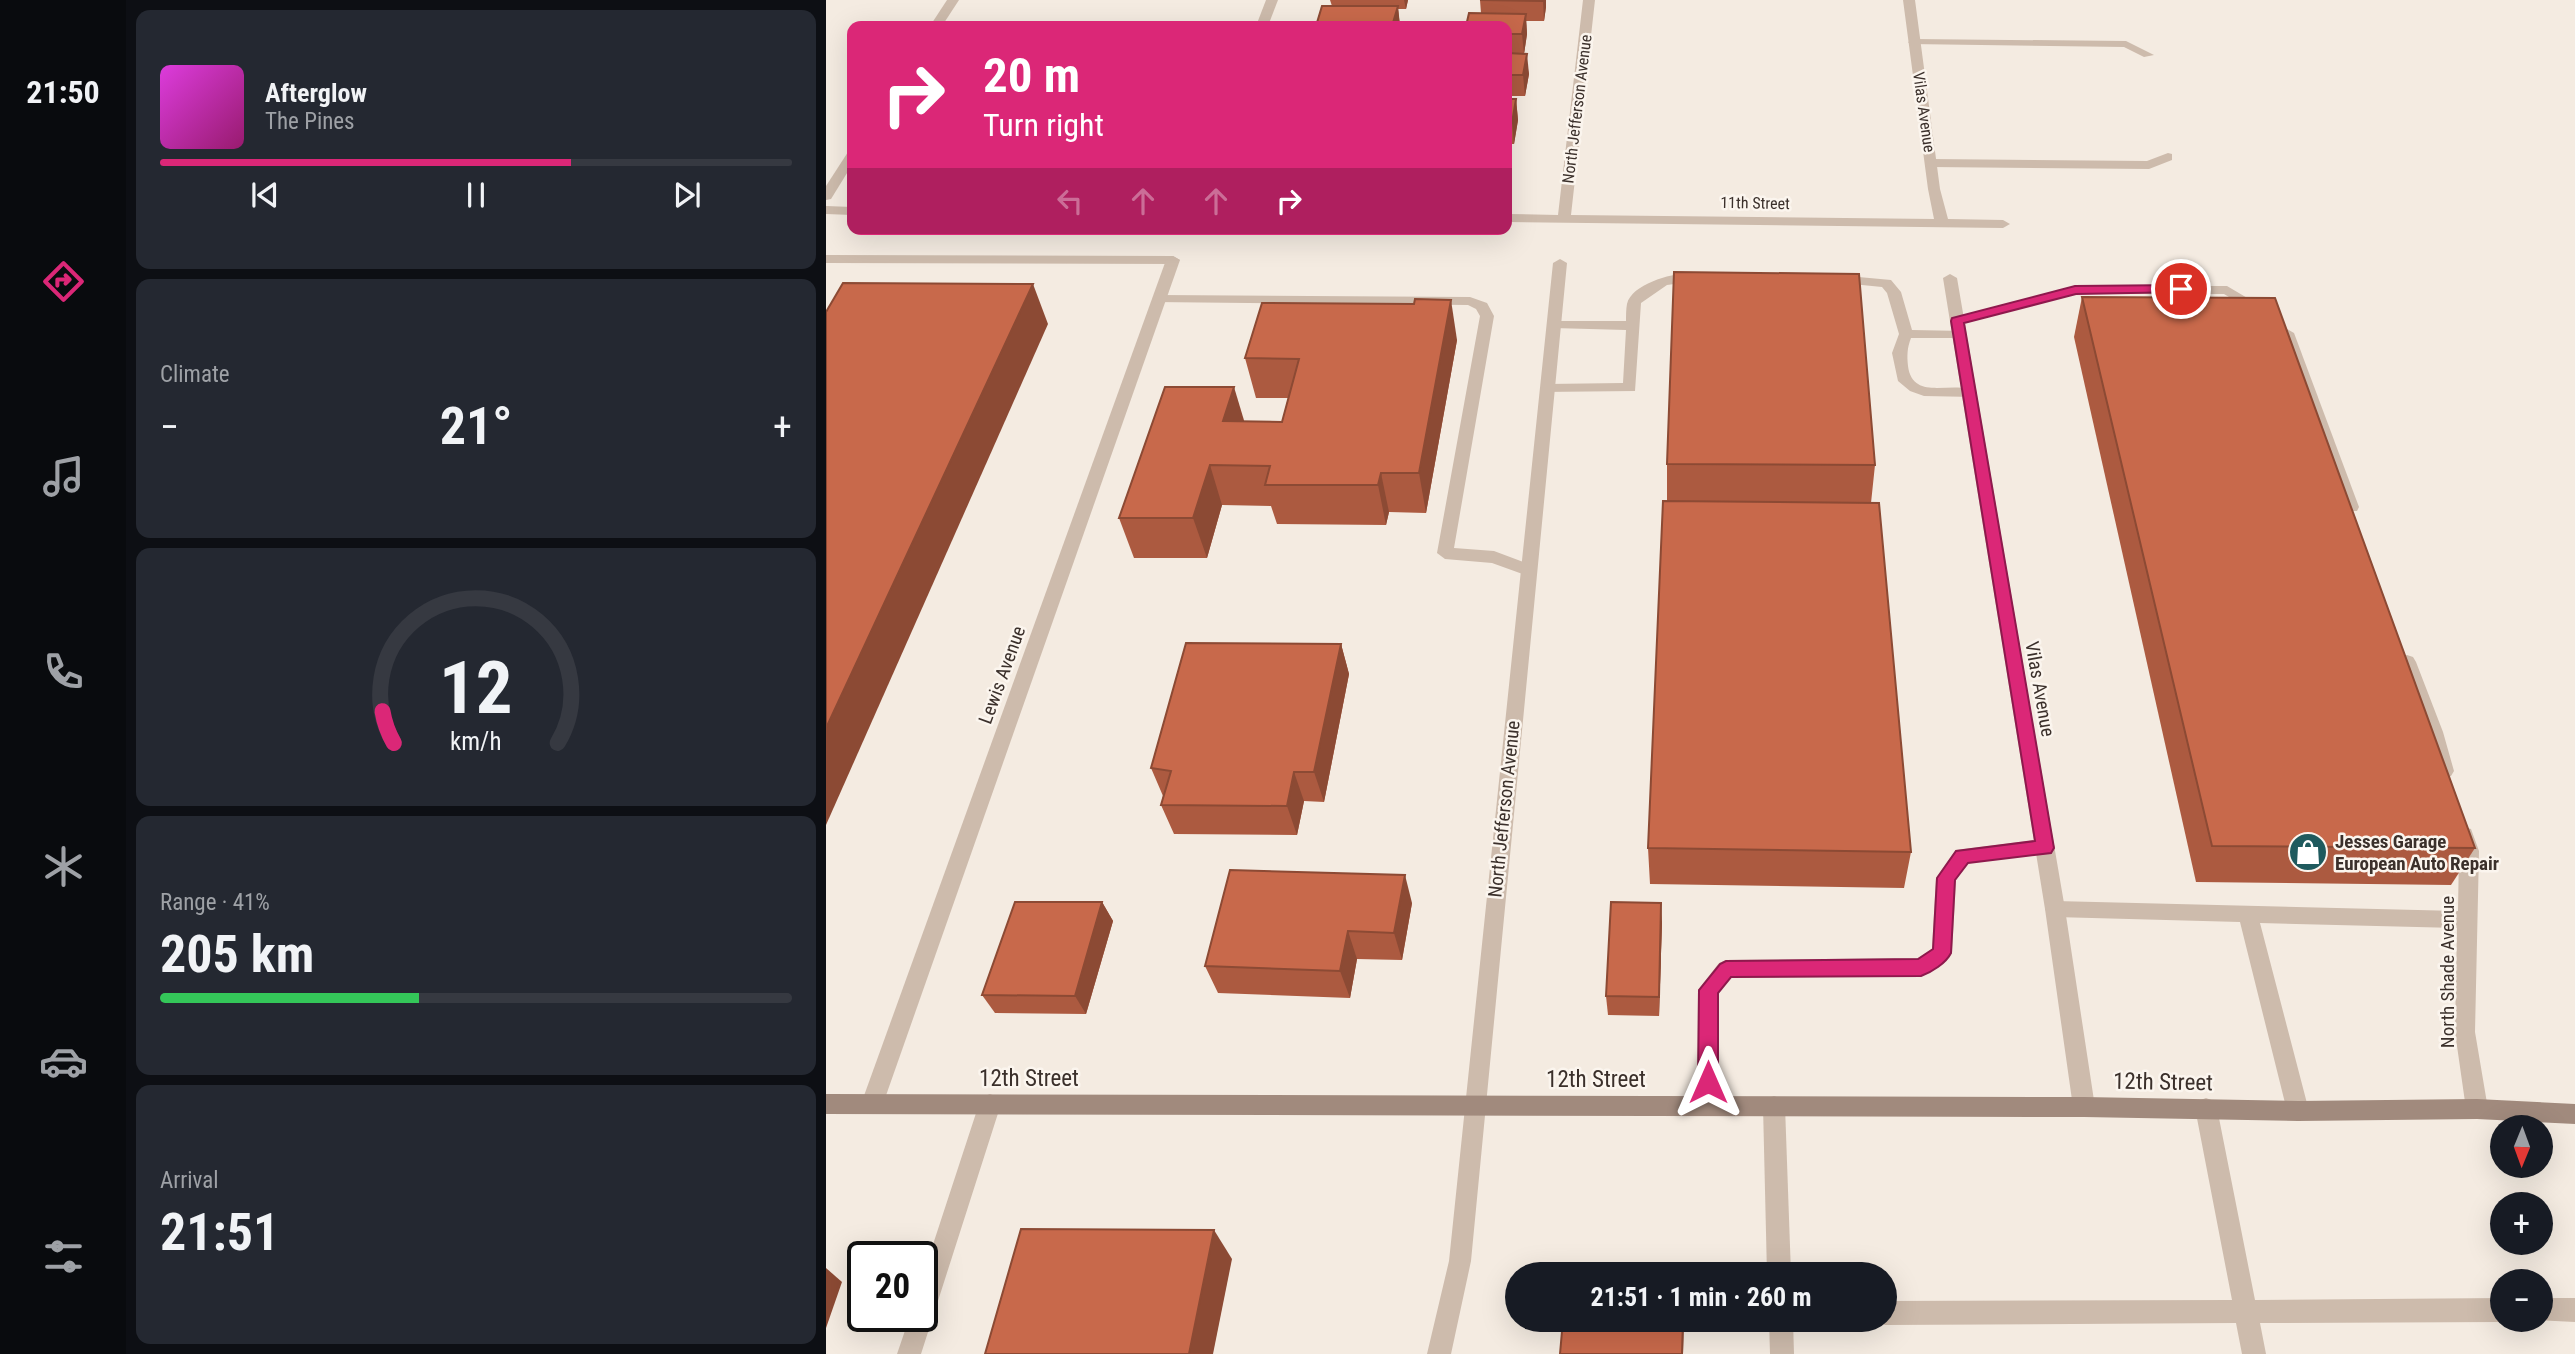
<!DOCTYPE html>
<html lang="en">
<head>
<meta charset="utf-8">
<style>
	body { margin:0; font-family:"Roboto Condensed",sans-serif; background:#242831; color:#f1f3f6; height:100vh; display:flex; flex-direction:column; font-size:26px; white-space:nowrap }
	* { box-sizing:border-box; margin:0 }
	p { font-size:23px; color:#9ea1a6 }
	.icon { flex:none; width:38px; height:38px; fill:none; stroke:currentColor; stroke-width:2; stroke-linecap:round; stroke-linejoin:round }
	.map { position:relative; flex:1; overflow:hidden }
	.details { display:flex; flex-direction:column; gap:10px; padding:10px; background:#0d0f14; width:700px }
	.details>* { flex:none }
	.guide { position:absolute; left:21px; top:21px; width:665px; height:214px; border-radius:14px; box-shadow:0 7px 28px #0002; background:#db2777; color:#fff; overflow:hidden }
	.needle { width:46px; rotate:181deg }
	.tools { position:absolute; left:1664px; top:1115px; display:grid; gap:14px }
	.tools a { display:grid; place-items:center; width:63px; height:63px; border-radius:50%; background:#171b24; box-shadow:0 7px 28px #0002; font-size:35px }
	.speed { position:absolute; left:21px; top:1241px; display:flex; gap:14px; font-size:35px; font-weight:700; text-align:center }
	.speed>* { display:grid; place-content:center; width:91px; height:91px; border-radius:50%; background:#171b24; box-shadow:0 7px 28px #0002; line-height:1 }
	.speed .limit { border:4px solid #111; border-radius:10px; background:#fff; color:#111 }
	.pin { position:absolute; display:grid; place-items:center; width:60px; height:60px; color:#fff; margin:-30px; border:4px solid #fff; border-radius:50%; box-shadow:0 2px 7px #0007 }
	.me { position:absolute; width:77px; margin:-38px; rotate:0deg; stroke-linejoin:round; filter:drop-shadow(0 0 5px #0008) }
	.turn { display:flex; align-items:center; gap:24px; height:147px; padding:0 21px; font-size:32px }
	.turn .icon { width:91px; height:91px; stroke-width:2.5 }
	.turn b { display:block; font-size:49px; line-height:60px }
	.lanes { display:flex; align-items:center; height:66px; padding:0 21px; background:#0003; justify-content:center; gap:35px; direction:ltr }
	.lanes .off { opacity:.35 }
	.big { font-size:52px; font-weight:700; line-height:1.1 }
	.details .tile { flex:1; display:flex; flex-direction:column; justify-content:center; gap:10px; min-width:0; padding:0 24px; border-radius:14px; background:#242831 }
	.details .dial { align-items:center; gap:0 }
	.dial svg { height:182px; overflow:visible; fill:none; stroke:#363941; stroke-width:7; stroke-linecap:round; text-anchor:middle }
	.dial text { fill:#f1f3f6; stroke:none }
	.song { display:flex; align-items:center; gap:21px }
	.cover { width:84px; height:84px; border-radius:10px; background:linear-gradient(135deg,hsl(300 70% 55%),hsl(320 70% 35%)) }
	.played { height:7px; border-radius:4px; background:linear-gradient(90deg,#db2777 65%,#363941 65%) }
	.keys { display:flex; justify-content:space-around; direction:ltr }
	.heat { display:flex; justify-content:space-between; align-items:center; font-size:38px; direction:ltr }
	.charge { height:10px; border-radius:5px; background:linear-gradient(90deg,#34c759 41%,#363941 0) }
	.trip { position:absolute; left:679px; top:1262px; width:392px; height:70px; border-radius:35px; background:#171b24; box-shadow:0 7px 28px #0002; font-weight:700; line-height:70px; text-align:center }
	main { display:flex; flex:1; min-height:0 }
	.dock { display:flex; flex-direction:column; width:126px; justify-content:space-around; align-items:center; background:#090b0e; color:#9ea1a6 }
	.dock .icon { width:49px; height:49px }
	.dock .selected { color:#db2777 }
	.dock b { font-size:32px; color:#f1f3f6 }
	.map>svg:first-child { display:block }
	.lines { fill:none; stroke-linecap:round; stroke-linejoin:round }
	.lane { fill:#cdbbac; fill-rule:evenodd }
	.street { fill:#cdbbac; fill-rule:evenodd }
	.secondary { fill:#a18a7d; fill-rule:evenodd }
	.wall { fill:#ac5a40 }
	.shaded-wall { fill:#8c4a34 }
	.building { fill:#c8694b; stroke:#8c4a34; stroke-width:2 }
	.route { fill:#db2777; stroke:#8e194d; stroke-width:2 }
	.labels { text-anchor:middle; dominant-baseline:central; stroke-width:5; stroke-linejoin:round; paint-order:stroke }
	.far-street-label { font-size:16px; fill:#3b302b; stroke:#fbf5ee }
	.street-label { font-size:19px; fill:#3b302b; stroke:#fbf5ee }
	.poi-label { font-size:19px; font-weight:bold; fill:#3b302b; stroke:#fbf5ee; text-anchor:start }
	.near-street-label { font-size:23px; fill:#3b302b; stroke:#fbf5ee }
</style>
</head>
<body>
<main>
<nav class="dock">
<b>21:50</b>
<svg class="icon selected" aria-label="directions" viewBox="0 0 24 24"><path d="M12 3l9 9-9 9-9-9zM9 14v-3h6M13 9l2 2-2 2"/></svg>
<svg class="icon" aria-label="music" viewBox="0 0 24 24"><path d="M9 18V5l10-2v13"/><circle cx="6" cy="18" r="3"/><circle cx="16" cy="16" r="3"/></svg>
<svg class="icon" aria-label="phone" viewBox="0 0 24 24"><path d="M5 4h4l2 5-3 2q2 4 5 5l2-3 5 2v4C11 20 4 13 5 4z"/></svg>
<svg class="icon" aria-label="climate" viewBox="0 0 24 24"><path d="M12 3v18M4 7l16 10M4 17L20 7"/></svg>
<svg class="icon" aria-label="car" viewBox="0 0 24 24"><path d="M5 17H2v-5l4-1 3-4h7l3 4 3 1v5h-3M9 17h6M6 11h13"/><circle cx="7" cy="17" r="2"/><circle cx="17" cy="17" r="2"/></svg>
<svg class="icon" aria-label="filters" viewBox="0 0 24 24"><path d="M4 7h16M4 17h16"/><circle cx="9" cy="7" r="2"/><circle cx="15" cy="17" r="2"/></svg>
</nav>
<section class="details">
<div class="tile">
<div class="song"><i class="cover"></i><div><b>Afterglow</b><p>The Pines</p></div></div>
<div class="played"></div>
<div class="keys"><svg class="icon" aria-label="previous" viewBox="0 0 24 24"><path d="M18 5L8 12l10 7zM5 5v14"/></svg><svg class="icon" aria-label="pause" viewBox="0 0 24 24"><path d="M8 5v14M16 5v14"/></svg><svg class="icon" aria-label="next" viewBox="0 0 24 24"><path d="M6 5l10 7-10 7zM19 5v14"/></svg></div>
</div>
<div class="tile"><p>Climate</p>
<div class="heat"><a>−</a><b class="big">21°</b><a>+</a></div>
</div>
<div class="tile dial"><svg viewBox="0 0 100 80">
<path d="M14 69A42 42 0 1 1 86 69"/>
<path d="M14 69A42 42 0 0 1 9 55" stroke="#db2777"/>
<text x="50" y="56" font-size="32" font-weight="700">12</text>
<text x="50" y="72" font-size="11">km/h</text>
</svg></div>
<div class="tile"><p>Range · 41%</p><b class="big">205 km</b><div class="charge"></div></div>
<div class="tile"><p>Arrival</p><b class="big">21:51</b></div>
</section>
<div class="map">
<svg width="1749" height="1354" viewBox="0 0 1749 1354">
	<rect width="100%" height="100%" fill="#f4ebe1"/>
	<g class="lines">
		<g class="lane">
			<polygon points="1088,39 1300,41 1328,55 1318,57 1298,47 1084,44 1082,42"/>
			<polygon points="1342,153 1346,154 1346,160 1323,169 1105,167 1099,163 1105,159 1321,161"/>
			<polygon points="0,255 347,256 354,260 347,264 0,263"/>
			<path d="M 862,273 L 876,274 L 878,277 L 871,281 L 841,285 L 815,303 L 809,391 L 716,392 L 714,389 L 716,386 L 721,384 L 797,383 L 800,330 L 727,328 L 722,327 L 722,321 L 800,321 C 800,316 800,309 801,304 C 806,284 844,274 862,273 Z"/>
			<path d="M 1011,275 L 1065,280 L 1075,292 L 1086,330 L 1138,331 L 1140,334 L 1133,338 L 1085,338 C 1081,348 1081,356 1082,366 C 1087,405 1134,376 1150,394 L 1148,397 L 1098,396 L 1084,391 L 1072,381 L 1066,353 L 1073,334 L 1061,293 L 1056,287 L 1006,282 L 1004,279 Z"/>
			<polygon points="1249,286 1401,286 1440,309 1433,313 1428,312 1398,294 1249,294 1131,325 1124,321 1126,318"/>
			<polygon points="333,295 644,297 661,303 668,316 628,548 668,551 708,566 710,570 708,574 702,576 666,563 619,559 611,553 654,316 650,309 642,305 328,302 328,296"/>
			<polygon points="1461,329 1468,333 1533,507 1531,511 1519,511 1517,507 1454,333"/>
			<polygon points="1581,655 1587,657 1590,662 1617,732 1628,771 1625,776 1619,778 1613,776 1610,771 1599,732 1572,662 1575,657"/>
			<polygon points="1638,827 1645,829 1653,851 1649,1032 1662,1109 1659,1116 1651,1119 1643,1116 1640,1109 1629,1032 1631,928 1434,923 1483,1111 1480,1118 1472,1121 1464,1118 1461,1111 1414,922 1229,917 1222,915 1219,909 1222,903 1229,901 1632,911 1633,851 1629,835 1631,829"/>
			<path d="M 1219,839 L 1226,841 L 1229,847 L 1226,853 L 1142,863 L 1130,880 L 1126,953 C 1121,964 1106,972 1095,976 L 905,978 L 892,993 L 893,1106 L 890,1113 L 882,1116 L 874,1113 L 871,1106 L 872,990 L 893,963 L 900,960 L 1092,958 L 1106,949 L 1110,878 L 1130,850 Z"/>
			<polygon points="164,1094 172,1097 175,1104 95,1354 71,1354 84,1316 96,1316 96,1278 153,1104 156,1097"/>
			<polygon points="948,1096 956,1099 959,1106 965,1274 941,1274 937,1106 940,1099"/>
			<polygon points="1380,1098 1388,1101 1391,1108 1429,1300 1676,1298 1676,1320 1681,1320 1676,1322 1434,1323 1440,1354 1416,1354 1410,1323 1059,1325 1051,1321 1059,1320 1059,1301 1406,1300 1369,1108 1372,1101"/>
			<polygon points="1715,1298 1749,1298 1749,1322 1710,1320 1715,1320"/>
			<polygon points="943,1320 967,1320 968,1354 944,1354"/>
		</g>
		<g class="street">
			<polygon points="121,0 133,0 116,26 104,26"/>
			<polygon points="440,0 452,0 442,26 430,26"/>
			<polygon points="757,0 769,0 745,215 1108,219 1102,189 1077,0 1089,0 1114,189 1122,219 1177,220 1184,224 1177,228 681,222 681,214 732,215"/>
			<polygon points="26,151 26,165 5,199 0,200 0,186 22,152"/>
			<polygon points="0,206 26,207 26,215 0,214"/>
			<polygon points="347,256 354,260 57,1104 54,1111 46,1114 38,1111 35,1104 340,260"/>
			<polygon points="734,259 741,263 645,1261 625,1354 601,1354 623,1261 727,263"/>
			<polygon points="1124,274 1131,278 1239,909 1269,1107 1266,1114 1258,1117 1250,1114 1247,1107 1219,909 1117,278"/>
		</g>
		<polygon class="secondary" points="0,1094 1258,1097 1472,1101 1651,1099 1749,1104 1749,1124 1651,1119 1472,1121 1258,1117 0,1114"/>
	</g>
	<g class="wall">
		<polygon points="504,0 582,0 580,9 572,9 574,26 490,26 506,6"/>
		<polygon points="654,0 720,0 720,7 718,21 700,21 701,34 698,54 703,74 699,96 681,96 681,26 655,13"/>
		<polygon points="681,99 690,99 692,120 688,144 681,144"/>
		<polygon points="1256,297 1649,848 1625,885 1370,882 1248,337"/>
		<polygon points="631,340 600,513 563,512 560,525 451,524 445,506 396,505 381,558 308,558 293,518 418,422 456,422 462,398 430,398 419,358"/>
		<polygon points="841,464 1049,465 1045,503 1085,852 1078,888 824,884 822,848 841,501"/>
		<polygon points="515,644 523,674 498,802 478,801 471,835 348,834 335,805 337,796 325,768"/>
		<polygon points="276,902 287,921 260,1014 169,1013 156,995"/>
		<polygon points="586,903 576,960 531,959 524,998 392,993 379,966"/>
		<polygon points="836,922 833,1016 782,1015 780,996"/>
	</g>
	<g class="shaded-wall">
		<polygon points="578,0 582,0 580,9"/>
		<polygon points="717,0 720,0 720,7 718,21"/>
		<polygon points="572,6 574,26 566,26"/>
		<polygon points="700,14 701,34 698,54 696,34"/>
		<polygon points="701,54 703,74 699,96 697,75"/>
		<polygon points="690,99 692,120 688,144 686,123"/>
		<polygon points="207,284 222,324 0,825 0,728"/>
		<polygon points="625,300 631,340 600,513 593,473"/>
		<polygon points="408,387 420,427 397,421"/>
		<polygon points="384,465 396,505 381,558 367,518"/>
		<polygon points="555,473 563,512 560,525 552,485"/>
		<polygon points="515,644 523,674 498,802 488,772"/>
		<polygon points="468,772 478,801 471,835 461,806"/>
		<polygon points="579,875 586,903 576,960 568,933"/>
		<polygon points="276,902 287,921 260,1014 249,996"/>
		<polygon points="835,903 836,922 833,1016 833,997"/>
		<polygon points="522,931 531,959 524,998 514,971"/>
		<polygon points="388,1230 406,1259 387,1354 363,1354"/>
		<polygon points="0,1268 16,1282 0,1328"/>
		<polygon points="857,1320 858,1320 857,1354 856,1354"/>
	</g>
	<g class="building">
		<polygon points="654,0 717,0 717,1"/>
		<polygon points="496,6 572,6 566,26 490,26"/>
		<polygon points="643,13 700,14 696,34 681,34 681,26 640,26"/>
		<polygon points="681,53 701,54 697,75 681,75"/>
		<polygon points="681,99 690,99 686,123 681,123"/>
		<polygon points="848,272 1033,274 1049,465 841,464"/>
		<polygon points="17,283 207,284 0,728 0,312"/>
		<polygon points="1256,297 1449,298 1649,848 1386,846"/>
		<polygon points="589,299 625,300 593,473 555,473 552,485 439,485 444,466 384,465 367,518 293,518 339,387 408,387 397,421 456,422 473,359 419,358 436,303 588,304"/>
		<polygon points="837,501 1053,503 1085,852 822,848"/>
		<polygon points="360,643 515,644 488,772 468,772 461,806 335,805 345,771 325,768"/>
		<polygon points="404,870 579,875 568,933 522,931 514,971 379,966"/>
		<polygon points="189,902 276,902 249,996 156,995"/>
		<polygon points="785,902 835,903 833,997 780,996"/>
		<polygon points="195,1229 388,1230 363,1354 159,1354"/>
		<polygon points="740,1269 858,1270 858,1274 740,1274"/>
		<polygon points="737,1320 857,1320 856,1354 734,1354"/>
	</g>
	<path class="route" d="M 1355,285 L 1362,289 L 1360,292 L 1250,294 L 1138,323 L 1228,848 L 1225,853 L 1142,863 L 1129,880 L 1125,953 C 1120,963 1106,972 1095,976 L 905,977 L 892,993 L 892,1082 L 889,1088 L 882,1091 L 875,1088 L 872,1082 L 873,990 L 894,964 L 900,961 L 1092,959 L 1107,949 L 1111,878 L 1130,851 L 1209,841 L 1125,321 L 1126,318 L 1249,286 Z"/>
	<defs>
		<symbol id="shop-disc" viewBox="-11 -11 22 22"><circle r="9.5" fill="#1f5a5e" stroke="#fbf5ee"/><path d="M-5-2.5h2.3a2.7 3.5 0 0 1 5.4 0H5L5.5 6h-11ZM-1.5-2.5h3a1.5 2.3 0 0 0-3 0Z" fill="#fff"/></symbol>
	</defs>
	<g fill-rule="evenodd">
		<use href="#shop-disc" x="1460" y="830" width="44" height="44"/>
	</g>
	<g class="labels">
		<g class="far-street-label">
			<text transform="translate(751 109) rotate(-83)">North Jefferson Avenue</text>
			<text transform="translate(1098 112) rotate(82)">Vilas Avenue</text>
			<text transform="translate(929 203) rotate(1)">11th Street</text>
		</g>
		<g class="street-label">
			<text transform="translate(176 675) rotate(-70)">Lewis Avenue</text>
			<text transform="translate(1214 689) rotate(80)">Vilas Avenue</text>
			<text transform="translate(678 809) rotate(-84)">North Jefferson Avenue</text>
			<text transform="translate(1621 972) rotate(-90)">North Shade Avenue</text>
		</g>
		<g class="poi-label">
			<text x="1509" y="841">Jesses Garage<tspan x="1509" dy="22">European Auto Repair</tspan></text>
		</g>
		<g class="near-street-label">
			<text x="203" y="1078">12th Street</text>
			<text x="770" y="1079">12th Street</text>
			<text transform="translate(1337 1082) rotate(1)">12th Street</text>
		</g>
	</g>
</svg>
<div class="tools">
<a><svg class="needle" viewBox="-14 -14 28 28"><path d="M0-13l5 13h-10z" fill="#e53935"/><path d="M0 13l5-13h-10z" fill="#9ea1a6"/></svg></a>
<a>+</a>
<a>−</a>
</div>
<div class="speed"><div class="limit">20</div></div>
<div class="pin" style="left:1355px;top:289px;background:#d93025"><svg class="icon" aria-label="arrive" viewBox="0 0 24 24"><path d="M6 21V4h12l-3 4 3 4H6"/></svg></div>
<svg class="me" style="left:882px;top:1082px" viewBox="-20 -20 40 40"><path d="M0-17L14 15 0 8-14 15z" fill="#db2777" stroke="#fff" stroke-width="4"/></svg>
<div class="trip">21:51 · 1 min · 260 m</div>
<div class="guide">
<div class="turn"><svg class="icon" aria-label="right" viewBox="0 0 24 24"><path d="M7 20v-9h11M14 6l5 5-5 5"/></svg><div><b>20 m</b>Turn right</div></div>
<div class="lanes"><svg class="icon off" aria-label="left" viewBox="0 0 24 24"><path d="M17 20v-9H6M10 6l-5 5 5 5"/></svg><svg class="icon off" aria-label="ahead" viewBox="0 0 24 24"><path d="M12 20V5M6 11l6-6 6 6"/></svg><svg class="icon off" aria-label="ahead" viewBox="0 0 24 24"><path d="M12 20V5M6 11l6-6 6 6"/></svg><svg class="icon" aria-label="right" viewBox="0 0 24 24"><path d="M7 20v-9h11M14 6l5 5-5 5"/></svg></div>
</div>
</div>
</main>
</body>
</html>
